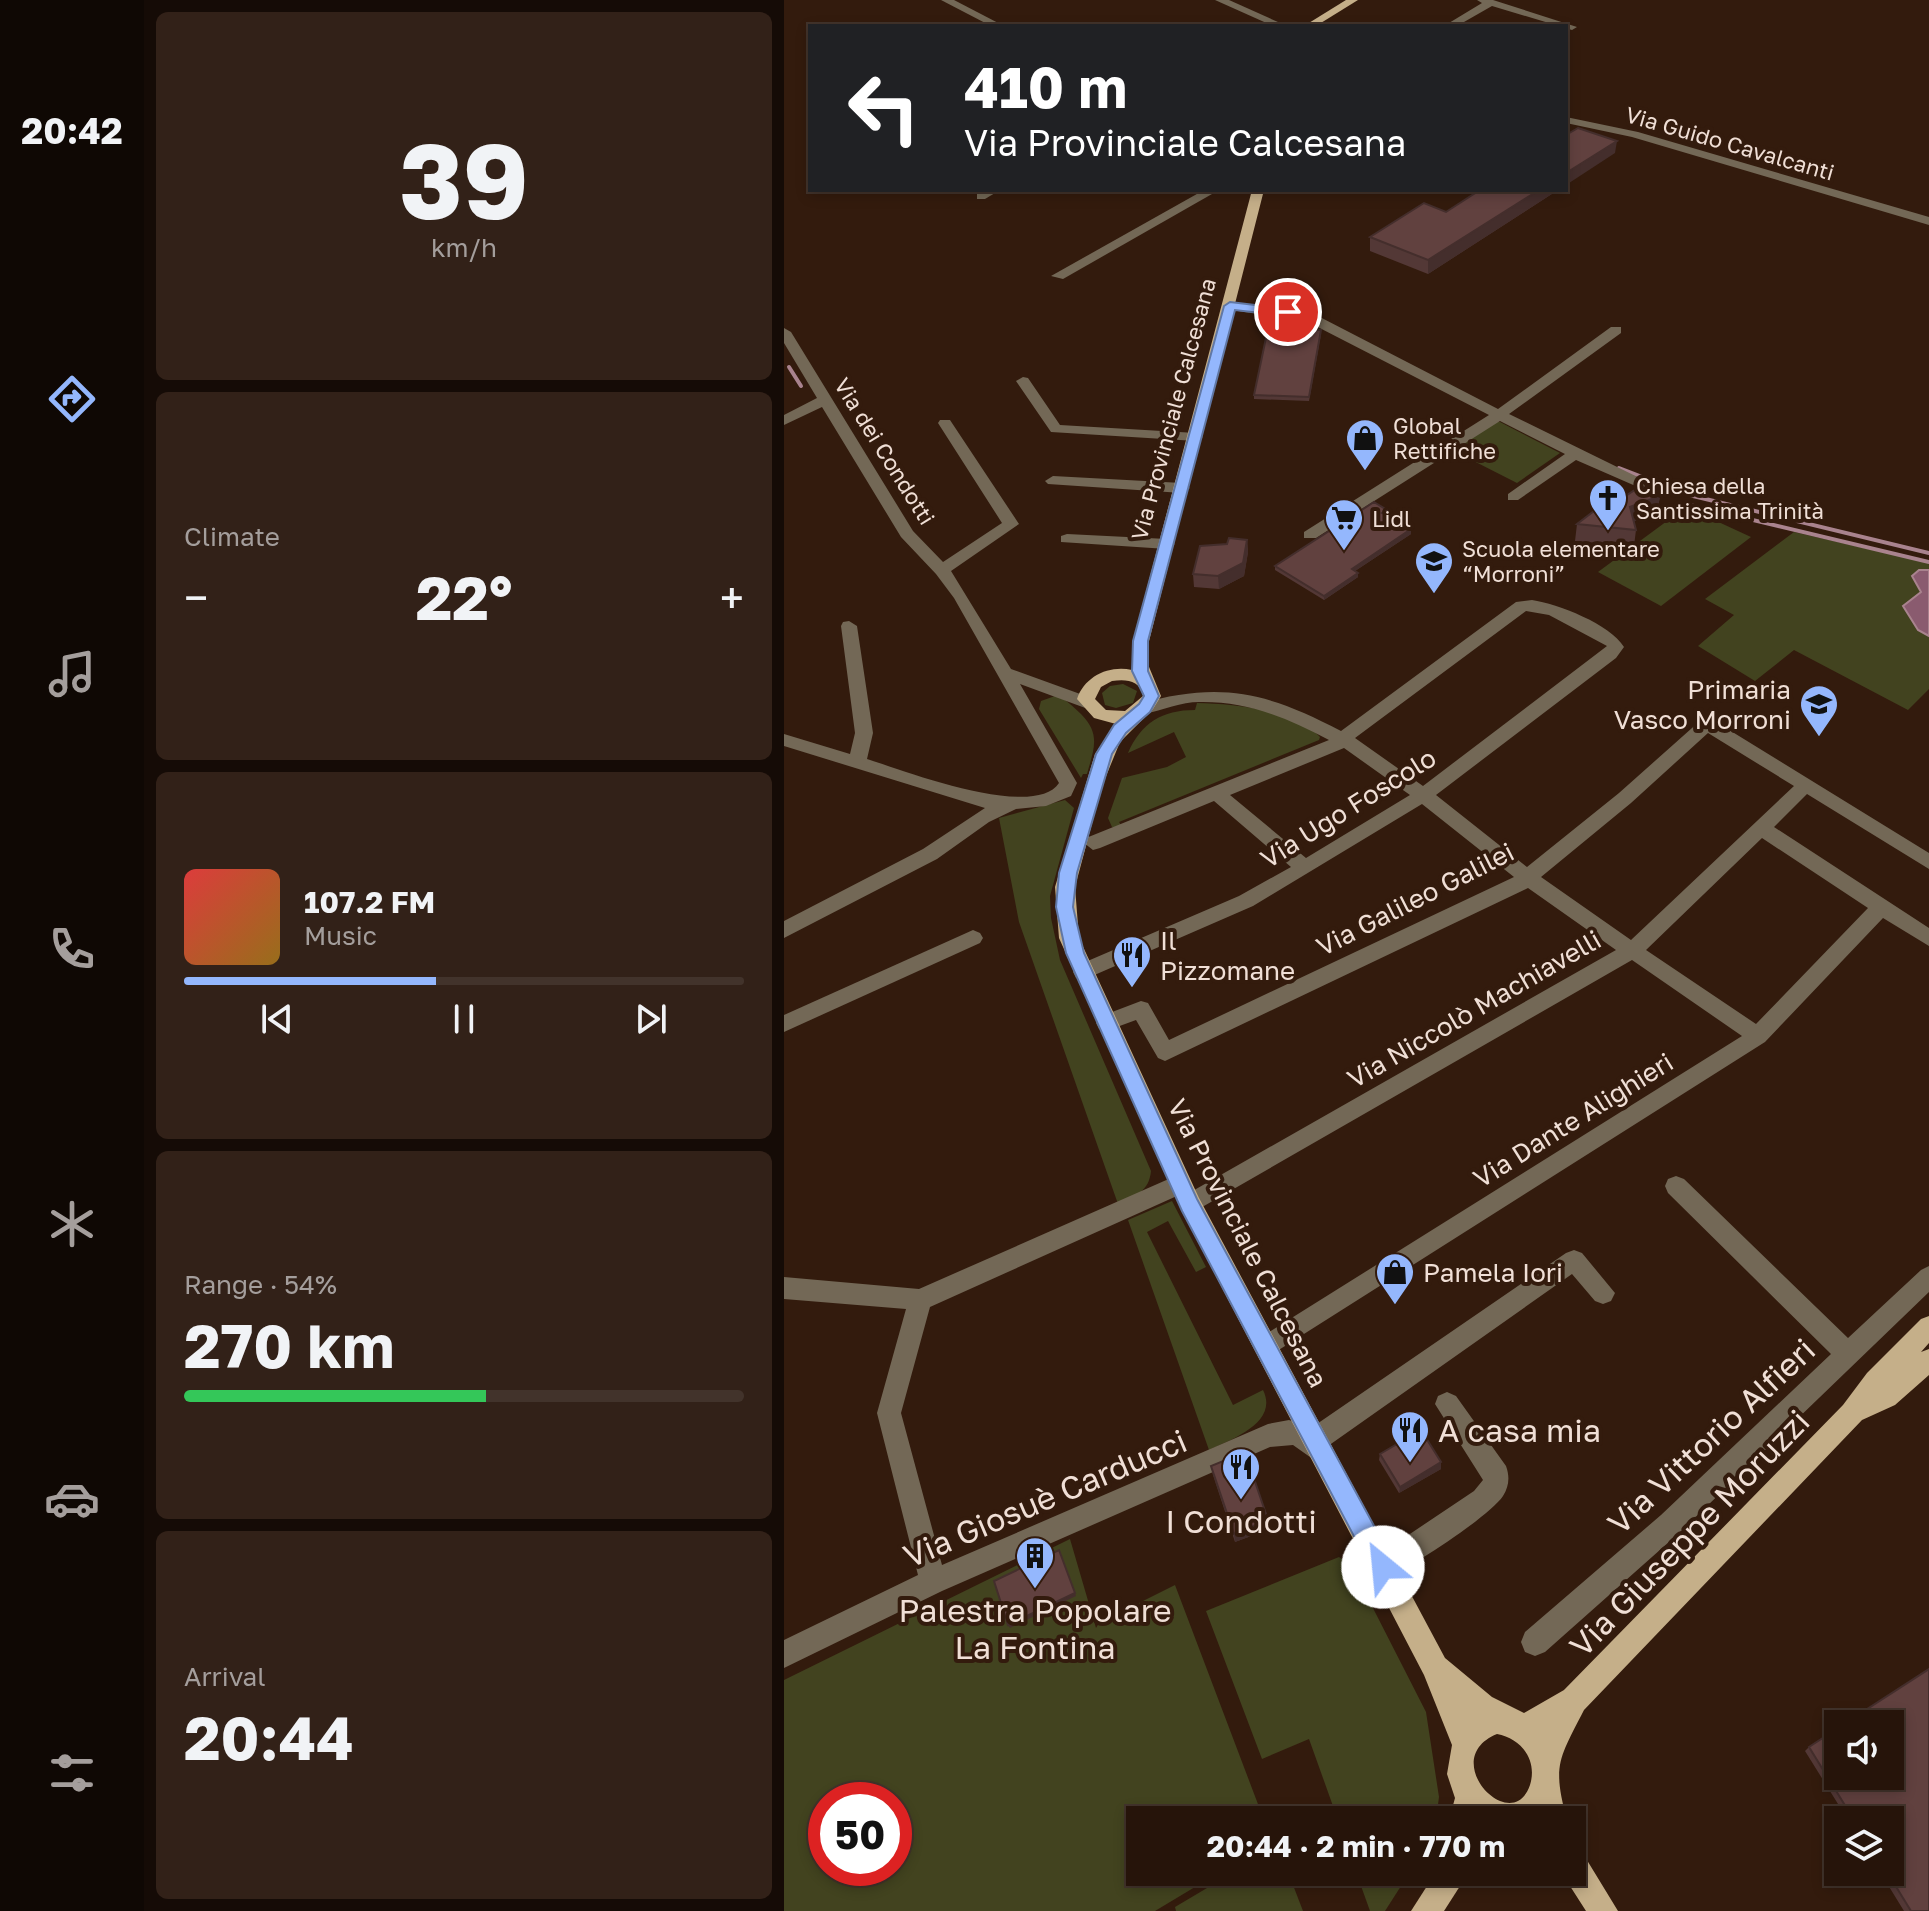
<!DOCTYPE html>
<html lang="en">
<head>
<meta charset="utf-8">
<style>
	body { margin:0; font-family:"Golos Text",sans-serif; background:#322118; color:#f1f3f6; height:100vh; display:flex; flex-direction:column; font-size:30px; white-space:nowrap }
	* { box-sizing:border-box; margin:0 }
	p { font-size:26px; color:#a49e9c }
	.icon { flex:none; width:44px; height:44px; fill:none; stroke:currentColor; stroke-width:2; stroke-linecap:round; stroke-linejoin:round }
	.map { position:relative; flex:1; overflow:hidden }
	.sheet { display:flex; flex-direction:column; gap:12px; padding:12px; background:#150b06; width:640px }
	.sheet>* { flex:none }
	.banner { position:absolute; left:24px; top:24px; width:760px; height:168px; border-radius:0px; box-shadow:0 4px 12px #0003,0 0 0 2px #42332b; background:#202124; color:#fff; overflow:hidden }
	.buttons { position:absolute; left:1040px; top:1710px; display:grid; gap:16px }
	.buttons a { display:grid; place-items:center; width:80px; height:80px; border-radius:0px; background:#26140a; box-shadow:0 4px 12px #0003,0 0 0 2px #42332b; font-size:40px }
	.speed { position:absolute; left:24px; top:1782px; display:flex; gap:16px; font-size:40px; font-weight:700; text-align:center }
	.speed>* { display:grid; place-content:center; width:104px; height:104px; border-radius:50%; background:#26140a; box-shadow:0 4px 12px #0003,0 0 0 2px #42332b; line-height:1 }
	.speed .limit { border:12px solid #d22; background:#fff; color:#111 }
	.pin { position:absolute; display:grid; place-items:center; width:68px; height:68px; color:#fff; margin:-34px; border:4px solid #fff; border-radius:50%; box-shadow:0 2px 8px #0007 }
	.me { position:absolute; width:88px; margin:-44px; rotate:332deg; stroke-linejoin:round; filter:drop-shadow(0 0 6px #0008) }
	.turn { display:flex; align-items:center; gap:28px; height:168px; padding:0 24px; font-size:36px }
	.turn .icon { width:104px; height:104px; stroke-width:2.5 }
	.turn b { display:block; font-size:56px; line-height:68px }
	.big { font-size:60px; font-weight:700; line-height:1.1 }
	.sheet .widget { flex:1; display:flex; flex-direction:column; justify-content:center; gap:12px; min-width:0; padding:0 28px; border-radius:12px; background:#322118 }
	.sheet .dial { align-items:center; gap:0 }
	.dial b { font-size:104px; line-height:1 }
	.song { display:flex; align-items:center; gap:24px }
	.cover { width:96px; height:96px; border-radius:12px; background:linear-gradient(135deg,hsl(0 70% 55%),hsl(40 70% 35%)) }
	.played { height:8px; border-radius:4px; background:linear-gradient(90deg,#94b7fd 45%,#42332b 45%) }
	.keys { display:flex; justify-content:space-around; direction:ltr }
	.heat { display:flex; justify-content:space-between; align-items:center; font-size:44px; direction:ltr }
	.charge { height:12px; border-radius:6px; background:linear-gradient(90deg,#34c759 54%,#42332b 0) }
	.trip { position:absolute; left:342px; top:1806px; width:460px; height:80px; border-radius:0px; background:#26140a; box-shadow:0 4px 12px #0003,0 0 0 2px #42332b; font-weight:700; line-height:80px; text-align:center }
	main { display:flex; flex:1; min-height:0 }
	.menu { display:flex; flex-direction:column; width:144px; justify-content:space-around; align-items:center; background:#0f0804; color:#a49e9c }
	.menu .icon { width:56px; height:56px }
	.menu .active { color:#94b7fd }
	.menu b { font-size:36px; color:#f1f3f6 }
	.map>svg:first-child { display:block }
	.green { fill:#42431f; fill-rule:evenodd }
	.water { fill:#8a5b6f; stroke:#a9838e; stroke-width:2 }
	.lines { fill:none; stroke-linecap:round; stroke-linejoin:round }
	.stream { stroke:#a9838e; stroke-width:4 }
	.minor { fill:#736856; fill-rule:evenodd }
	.major { fill:#c5af89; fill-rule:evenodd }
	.wall { fill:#533836 }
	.shaded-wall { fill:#442e2c }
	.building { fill:#61413f; stroke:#442e2c; stroke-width:2 }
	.route { fill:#94b7fd; stroke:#6077a4; stroke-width:2 }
	.labels { text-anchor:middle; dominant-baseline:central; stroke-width:8; stroke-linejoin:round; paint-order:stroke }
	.far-street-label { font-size:22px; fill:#f0dfd6; stroke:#331b0d }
	.far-poi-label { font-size:22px; fill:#f0dfd6; stroke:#331b0d; text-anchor:start }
	.poi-label { font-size:26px; fill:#f0dfd6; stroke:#331b0d; text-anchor:start }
	.street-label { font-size:26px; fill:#f0dfd6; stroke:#331b0d }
	.near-poi-label { font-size:32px; fill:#f0dfd6; stroke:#331b0d }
	.near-street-label { font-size:32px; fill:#f0dfd6; stroke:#331b0d }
</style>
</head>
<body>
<main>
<nav class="menu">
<b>20:42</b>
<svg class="icon active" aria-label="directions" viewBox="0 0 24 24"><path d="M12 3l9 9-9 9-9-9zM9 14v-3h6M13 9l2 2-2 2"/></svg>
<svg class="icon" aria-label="music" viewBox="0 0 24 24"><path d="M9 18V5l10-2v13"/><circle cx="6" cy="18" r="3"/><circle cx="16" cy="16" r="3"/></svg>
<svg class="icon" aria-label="phone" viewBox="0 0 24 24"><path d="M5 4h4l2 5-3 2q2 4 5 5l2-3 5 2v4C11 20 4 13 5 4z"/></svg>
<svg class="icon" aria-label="climate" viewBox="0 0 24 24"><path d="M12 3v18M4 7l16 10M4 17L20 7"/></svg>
<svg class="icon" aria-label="car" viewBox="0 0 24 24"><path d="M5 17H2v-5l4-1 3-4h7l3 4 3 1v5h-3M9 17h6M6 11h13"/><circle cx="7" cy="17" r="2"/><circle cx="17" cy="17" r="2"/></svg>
<svg class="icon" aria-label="filters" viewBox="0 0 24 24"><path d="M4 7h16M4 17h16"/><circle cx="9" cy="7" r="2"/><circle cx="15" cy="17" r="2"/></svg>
</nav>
<section class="sheet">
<div class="widget dial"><b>39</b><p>km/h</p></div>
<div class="widget"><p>Climate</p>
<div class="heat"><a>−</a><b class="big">22°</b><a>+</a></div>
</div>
<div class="widget">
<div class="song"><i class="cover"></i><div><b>107.2 FM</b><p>Music</p></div></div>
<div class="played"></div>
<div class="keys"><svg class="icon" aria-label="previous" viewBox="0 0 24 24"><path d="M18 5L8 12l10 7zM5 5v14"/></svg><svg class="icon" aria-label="pause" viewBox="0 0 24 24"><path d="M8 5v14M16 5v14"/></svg><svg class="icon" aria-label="next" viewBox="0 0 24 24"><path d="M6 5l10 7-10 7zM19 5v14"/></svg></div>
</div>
<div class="widget"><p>Range · 54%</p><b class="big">270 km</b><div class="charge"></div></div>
<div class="widget"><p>Arrival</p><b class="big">20:44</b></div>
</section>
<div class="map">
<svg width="1145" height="1911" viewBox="0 0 1145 1911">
	<rect width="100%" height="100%" fill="#331b0d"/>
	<g class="green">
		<polygon points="712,422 716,422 776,453 733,483 668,450"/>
		<polygon points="902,507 967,537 877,606 814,572"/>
		<polygon points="1010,532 1145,563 1145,689 1124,710 1010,650 971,681 914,646 950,615 921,599"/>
		<polygon points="339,684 353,691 349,703 332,708 321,705 318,693 326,686"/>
		<path d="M 271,696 C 284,700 287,705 297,714 C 317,734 310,749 303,774 L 299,774 L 297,778 L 255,709 L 257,701 Z"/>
		<path d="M 413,703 C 449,704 511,709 536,737 L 535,740 L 335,822 L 339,828 L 328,827 L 324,818 L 338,778 L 383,767 L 402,757 L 390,732 L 344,753 C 357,723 378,710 411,710 Z"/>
		<path d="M 281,800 L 290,808 L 266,896 L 267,918 L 276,960 L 367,1171 C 365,1192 351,1196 334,1204 L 235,922 L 215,818 Z"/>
		<path d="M 388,1201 L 422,1267 L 412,1272 L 384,1221 L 363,1232 L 449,1405 L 479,1390 C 495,1422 449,1439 425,1450 L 344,1220 Z"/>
		<path d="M 286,1539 L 312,1628 L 315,1623 L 391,1585 L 480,1820 L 356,1820 L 356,1872 L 436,1872 L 371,1911 L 0,1911 L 0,1680 ZM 42,1800 L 110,1800 L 110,1868 L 42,1868 Z"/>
		<polygon points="555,1557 567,1565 642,1712 655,1797 652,1820 554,1820 525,1739 478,1759 422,1611"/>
		<polygon points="450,1872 504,1872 519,1911 392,1911 391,1907"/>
		<polygon points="572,1872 626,1872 601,1911 586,1911"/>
	</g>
	<polygon class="water" points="1135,570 1145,570 1145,636 1134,630 1119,606 1137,592 1128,576"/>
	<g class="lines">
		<g class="stream">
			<polyline points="5,367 17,386"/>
			<polyline points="835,468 905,495 1145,553"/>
			<polyline points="906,505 1145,562"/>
		</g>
		<g class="minor">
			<polygon points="157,0 170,0 220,26 207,26"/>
			<polygon points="431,0 445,0 503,26 489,26"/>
			<polygon points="693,0 709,0 793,27 788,30 708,6 673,26 660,26 698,3"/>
			<polygon points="782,117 854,132 1145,217 1145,225 848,137 782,123"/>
			<polygon points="200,190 216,190 201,199 193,199 193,193"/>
			<polygon points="420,190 435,190 279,279 267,276"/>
			<polygon points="446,302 532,315 714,409 827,327 837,327 837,333 725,414 876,488 868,493 863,491 792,460 734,500 724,500 724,494 781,454 716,421 532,538 520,538 520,532 705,415 524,322 441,309 439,306"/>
			<path d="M 0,328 L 7,332 L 129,531 L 159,562 L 218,523 L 154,423 L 156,420 L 166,420 L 235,524 L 167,571 L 227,669 L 310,699 L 313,703 L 304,709 L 236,684 L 293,783 L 287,796 L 262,806 L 232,809 L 205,822 L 153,859 L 0,938 L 0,921 L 139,849 L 201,808 L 0,746 L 0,734 L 66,754 L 71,733 L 57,626 L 59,622 L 65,621 L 73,626 L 89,733 L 83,759 C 118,770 250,821 275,783 L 170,598 L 152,574 L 117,537 L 38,407 L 0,425 L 0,415 L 33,398 L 0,343 Z"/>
			<polygon points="239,377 244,378 276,425 412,433 419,437 412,441 267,432 232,381"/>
			<polygon points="269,476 398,483 406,488 398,493 264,484 261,481"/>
			<polygon points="283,534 383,539 391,544 383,549 277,542 277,536"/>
			<path d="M 748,600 C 774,604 826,624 840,647 L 832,658 L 652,795 L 743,867 L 835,793 L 917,720 L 929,720 L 1145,853 L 1145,869 L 1023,794 L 990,827 L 1145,928 L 1145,946 L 1099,918 L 981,1042 L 482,1358 L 474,1355 L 470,1347 L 474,1339 L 958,1036 L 848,960 L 406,1214 L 398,1211 L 395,1204 L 398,1197 L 832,950 L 744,888 L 381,1061 L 374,1058 L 352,1020 L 322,1031 L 315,1029 L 312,1023 L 315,1017 L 357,1001 L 364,1003 L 385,1040 L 730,877 L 638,804 L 469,906 L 299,980 L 292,978 L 289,972 L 292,966 L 455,896 L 507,867 L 430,801 L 316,848 L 309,850 L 300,843 L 302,838 L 545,740 C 504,718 463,701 415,702 C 398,702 378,710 361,714 L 352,708 L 355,704 C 436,681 483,692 557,731 L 732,602 ZM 742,611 L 765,615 L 823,646 L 639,786 L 571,738 ZM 924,733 L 1010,786 L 847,940 L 757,877 L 847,803 ZM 560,748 L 626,795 L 522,858 L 446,795 ZM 978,838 L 1084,908 L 972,1024 L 862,950 Z"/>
			<polygon points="189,930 196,933 199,938 196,943 0,1032 0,1015"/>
			<polygon points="396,1174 404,1177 407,1184 404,1191 146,1307 117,1413 158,1565 484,1424 505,1420 527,1428 782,1253 790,1250 798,1253 831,1293 827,1301 819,1304 811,1301 788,1274 544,1446 542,1459 533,1462 509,1445 486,1447 158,1591 0,1668 0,1640 134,1575 93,1413 122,1309 0,1299 0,1277 135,1289"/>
			<polygon points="892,1176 900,1179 1064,1338 1137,1270 1145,1266 1145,1292 895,1533 761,1652 751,1656 741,1652 737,1642 741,1632 877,1515 1047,1354 884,1193 881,1186 884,1179"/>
			<path d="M 663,1392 L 672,1396 L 722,1466 C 726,1477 725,1486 719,1496 C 705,1517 623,1570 599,1580 L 590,1576 L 586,1567 L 590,1558 L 690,1491 L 699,1480 L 651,1404 L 654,1396 Z"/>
		</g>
		<g class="major">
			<polygon points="562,0 574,0 532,26 520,26"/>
			<path d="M 468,190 L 480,190 L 365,641 L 363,662 L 377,696 L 369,709 L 336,742 L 318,786 L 291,887 L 295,938 L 415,1198 L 661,1658 L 708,1697 L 740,1713 L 780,1690 L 1059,1405 L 1083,1373 L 1137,1319 L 1145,1316 L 1145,1343 L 1137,1352 L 1145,1349 L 1145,1375 L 1111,1405 L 1078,1420 L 800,1710 C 775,1759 768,1765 783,1820 L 665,1820 L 671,1798 L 663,1774 L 668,1745 L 640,1675 L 398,1211 L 275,938 L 271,887 L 311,754 L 332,724 L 310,718 L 293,699 C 301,676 325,665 348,670 L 349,641 ZM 328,681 C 342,679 356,680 359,696 L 341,711 L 322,710 L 311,699 L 317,687 ZM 713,1734 C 736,1738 754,1759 746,1785 C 728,1838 652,1759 713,1734 Z"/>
			<polygon points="788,1847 798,1852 834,1911 802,1911 777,1872 788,1872"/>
			<polygon points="652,1872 685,1872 660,1911 627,1911"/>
		</g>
	</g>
	<g class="wall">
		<polygon points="696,190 774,190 644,274 586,251 586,237 662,212"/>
		<polygon points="523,329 537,334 525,401 470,399 470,395"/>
		<polygon points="876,496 873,513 850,521 852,530 850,546 791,541 793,524"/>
		<polygon points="603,514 602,515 627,529 627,534 571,571 574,577 540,600 491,570 491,566"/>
		<polygon points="463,540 464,552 460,576 435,589 410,587 409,574 443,544"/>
		<polygon points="596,1454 657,1469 615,1493 595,1460"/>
		<polygon points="427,1466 484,1520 486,1529 451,1542 429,1475"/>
		<polygon points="1145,1669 1145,1911 1120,1911 1096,1872 1106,1872 1106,1820 1064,1820 1021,1751 1025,1747 1054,1728 1054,1776 1106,1776 1106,1724 1060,1724"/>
	</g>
	<g class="shaded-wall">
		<polygon points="833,141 831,153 782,185 782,173"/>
		<polygon points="755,190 774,190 644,274 644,260"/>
		<polygon points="876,496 873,513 843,524 846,507"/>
		<polygon points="627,529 627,534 568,573 568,569"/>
		<polygon points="463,540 464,552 460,576 435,589 434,576"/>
		<polygon points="574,573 574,577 540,600 540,596"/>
		<polygon points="657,1462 657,1469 615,1493 616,1487"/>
		<polygon points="484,1520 486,1529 451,1542 450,1534"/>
		<polygon points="275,1550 292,1596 226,1628 224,1625"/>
	</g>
	<g class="building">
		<polygon points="794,128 833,141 782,173 782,135"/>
		<polygon points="696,190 755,190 644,260 586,237 640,203 662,212"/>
		<polygon points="496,323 523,324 522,329 537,330 525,397 470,395 483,333 494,329"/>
		<polygon points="857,486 876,496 846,507 852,530 793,524 831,495 843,495"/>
		<polygon points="590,502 603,510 598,513 627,529 568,569 574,573 540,596 491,566"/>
		<polygon points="445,538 463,540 459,563 434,576 409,574 416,546 443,544"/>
		<polygon points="637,1430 657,1462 616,1487 596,1454"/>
		<polygon points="461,1452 484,1520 450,1534 427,1466"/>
		<polygon points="275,1550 291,1593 224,1625 210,1581"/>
		<polygon points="1145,1669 1145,1911 1127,1911 1103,1872 1106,1872 1106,1820 1070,1820 1025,1747 1054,1728 1054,1776 1106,1776 1106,1724 1060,1724"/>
	</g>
	<polygon class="route" points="446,302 504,309 510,312 504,316 451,310 364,641 364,671 375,696 366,712 342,733 328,754 293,873 289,907 300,953 413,1199 608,1559 611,1567 608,1576 599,1579 591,1576 398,1211 282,953 272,907 275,873 312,754 330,725 355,704 360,696 348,671 349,641 440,306"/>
	<defs>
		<symbol id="shop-pin" viewBox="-11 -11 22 30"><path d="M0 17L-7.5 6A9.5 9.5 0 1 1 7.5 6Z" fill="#94b7fd" stroke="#331b0d"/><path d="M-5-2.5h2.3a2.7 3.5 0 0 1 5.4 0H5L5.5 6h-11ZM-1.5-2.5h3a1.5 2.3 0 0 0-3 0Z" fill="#111"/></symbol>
		<symbol id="church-pin" viewBox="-11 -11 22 30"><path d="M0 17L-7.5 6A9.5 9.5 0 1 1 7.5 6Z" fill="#94b7fd" stroke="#331b0d"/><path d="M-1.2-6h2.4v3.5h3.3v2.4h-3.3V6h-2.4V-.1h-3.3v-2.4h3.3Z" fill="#111"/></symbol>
		<symbol id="supermarket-pin" viewBox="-11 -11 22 30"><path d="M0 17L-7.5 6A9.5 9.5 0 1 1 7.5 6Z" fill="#94b7fd" stroke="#331b0d"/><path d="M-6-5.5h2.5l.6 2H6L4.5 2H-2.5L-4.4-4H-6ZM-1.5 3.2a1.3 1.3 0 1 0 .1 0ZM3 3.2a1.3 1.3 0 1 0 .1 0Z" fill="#111"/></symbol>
		<symbol id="school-pin" viewBox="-11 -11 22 30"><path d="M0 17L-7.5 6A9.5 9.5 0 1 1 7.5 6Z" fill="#94b7fd" stroke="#331b0d"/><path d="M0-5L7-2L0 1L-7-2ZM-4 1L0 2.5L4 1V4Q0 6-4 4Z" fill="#111"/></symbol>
		<symbol id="restaurant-pin" viewBox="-11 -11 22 30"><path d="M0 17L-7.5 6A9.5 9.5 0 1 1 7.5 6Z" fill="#94b7fd" stroke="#331b0d"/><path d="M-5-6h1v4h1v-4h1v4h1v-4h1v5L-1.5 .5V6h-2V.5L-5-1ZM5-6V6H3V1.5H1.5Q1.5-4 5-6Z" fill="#111"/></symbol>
		<symbol id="building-pin" viewBox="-11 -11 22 30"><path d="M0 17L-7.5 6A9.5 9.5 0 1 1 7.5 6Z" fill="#94b7fd" stroke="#331b0d"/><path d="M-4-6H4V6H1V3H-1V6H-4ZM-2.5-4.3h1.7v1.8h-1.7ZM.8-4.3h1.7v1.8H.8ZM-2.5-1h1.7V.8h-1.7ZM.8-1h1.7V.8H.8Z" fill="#111"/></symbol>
	</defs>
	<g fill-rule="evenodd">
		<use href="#shop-pin" x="559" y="416" width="44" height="60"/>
		<use href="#church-pin" x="802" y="476" width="44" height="60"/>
		<use href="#supermarket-pin" x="538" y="496" width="44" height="60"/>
		<use href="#school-pin" x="628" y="539" width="44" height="60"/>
		<use href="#school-pin" x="1013" y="682" width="44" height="60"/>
		<use href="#restaurant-pin" x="326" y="933" width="44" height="60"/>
		<use href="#shop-pin" x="589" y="1250" width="44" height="60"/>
		<use href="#restaurant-pin" x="604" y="1408" width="44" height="60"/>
		<use href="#restaurant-pin" x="435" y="1445" width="44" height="60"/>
		<use href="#building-pin" x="229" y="1534" width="44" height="60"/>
	</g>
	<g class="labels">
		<g class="far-street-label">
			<text transform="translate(946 143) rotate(16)">Via Guido Cavalcanti</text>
			<text transform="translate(389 409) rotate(-75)">Via Provinciale Calcesana</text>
			<text transform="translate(101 451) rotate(58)">Via dei Condotti</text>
		</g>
		<g class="far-poi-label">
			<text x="609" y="425">Global<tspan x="609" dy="25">Rettifiche</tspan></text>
			<text x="852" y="485">Chiesa della<tspan x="852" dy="25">Santissima Trinità</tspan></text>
			<text x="588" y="518">Lidl</text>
			<text x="678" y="548">Scuola elementare<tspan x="678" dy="25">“Morroni”</tspan></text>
		</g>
		<g class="poi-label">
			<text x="1007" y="689" text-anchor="end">Primaria<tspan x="1007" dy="30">Vasco Morroni</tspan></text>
			<text x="376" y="940">Il<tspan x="376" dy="30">Pizzomane</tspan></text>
			<text x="639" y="1272">Pamela Iori</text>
		</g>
		<g class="street-label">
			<text transform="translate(564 808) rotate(-32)">Via Ugo Foscolo</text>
			<text transform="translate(631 899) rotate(-27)">Via Galileo Galilei</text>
			<text transform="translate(690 1009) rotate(-30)">Via Niccolò Machiavelli</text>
			<text transform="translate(789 1120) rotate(-32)">Via Dante Alighieri</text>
			<text transform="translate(464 1243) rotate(63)">Via Provinciale Calcesana</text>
		</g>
		<g class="near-poi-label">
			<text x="654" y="1430" text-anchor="start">A casa mia</text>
			<text x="457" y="1521">I Condotti</text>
			<text x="251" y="1610">Palestra Popolare<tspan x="251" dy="37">La Fontina</tspan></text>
		</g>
		<g class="near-street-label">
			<text transform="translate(927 1436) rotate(-43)">Via Vittorio Alfieri</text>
			<text transform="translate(261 1498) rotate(-23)">Via Giosuè Carducci</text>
			<text transform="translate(905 1533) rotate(-46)">Via Giuseppe Moruzzi</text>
		</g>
	</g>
</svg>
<div class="buttons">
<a><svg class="icon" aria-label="sound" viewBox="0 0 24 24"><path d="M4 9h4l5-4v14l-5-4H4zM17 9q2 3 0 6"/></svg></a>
<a><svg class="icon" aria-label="layers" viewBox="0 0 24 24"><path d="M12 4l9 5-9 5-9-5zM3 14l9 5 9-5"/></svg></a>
</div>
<div class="speed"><div class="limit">50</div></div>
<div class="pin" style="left:504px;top:312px;background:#d93025"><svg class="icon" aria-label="arrive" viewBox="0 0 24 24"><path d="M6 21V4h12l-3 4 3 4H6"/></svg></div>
<svg class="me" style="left:599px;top:1567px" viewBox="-20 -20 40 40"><circle r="19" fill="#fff"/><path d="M0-13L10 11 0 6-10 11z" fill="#94b7fd"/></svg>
<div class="trip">20:44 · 2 min · 770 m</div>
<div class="banner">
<div class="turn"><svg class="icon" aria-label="left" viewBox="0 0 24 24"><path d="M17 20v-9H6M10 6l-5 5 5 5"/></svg><div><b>410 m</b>Via Provinciale Calcesana</div></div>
</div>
</div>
</main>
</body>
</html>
